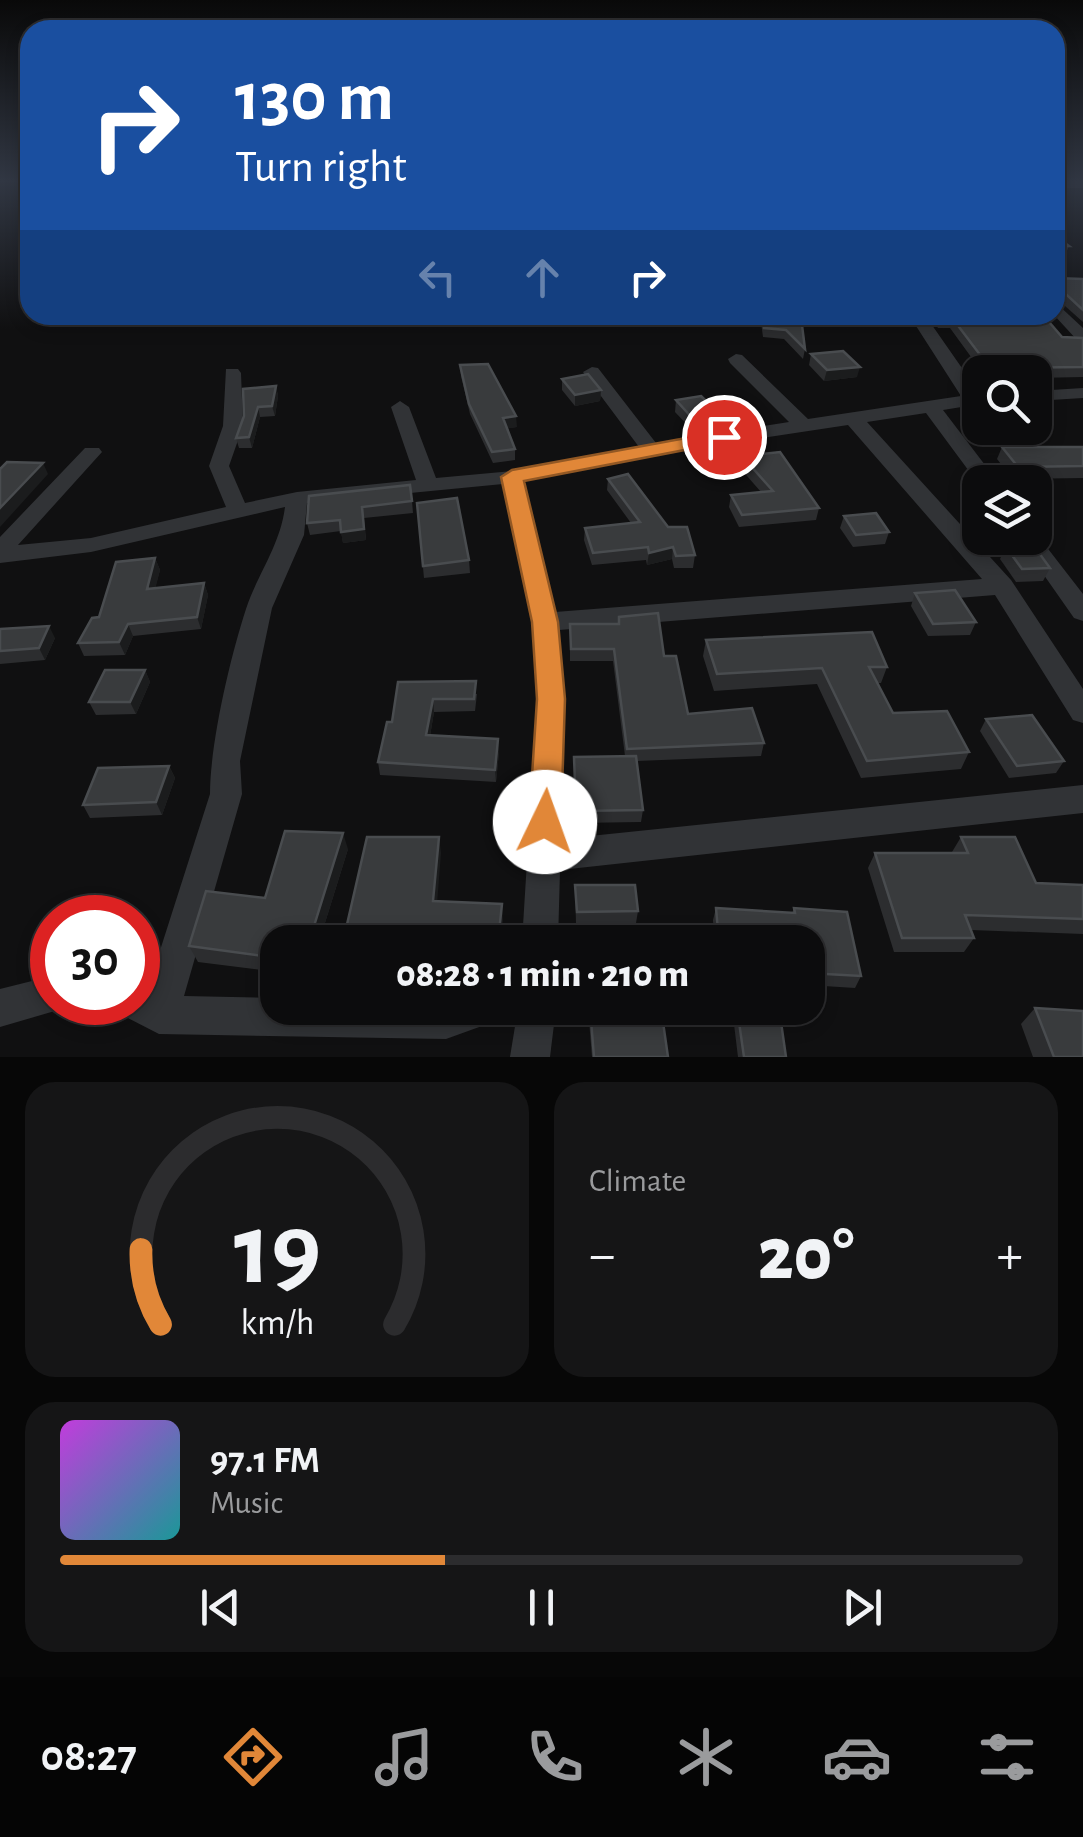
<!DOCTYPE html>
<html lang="en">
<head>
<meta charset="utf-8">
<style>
	body { margin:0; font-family:"Alegreya Sans",sans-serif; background:#151516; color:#f1f3f6; height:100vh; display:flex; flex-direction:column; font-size:38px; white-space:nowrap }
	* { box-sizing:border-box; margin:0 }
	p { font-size:32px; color:#9a9b9d }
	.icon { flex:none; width:55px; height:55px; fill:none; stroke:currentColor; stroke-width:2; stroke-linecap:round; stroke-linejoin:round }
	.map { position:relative; height:1057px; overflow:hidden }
	.side { display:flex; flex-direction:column; gap:25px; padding:25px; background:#070707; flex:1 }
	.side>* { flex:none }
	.top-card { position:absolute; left:20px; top:20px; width:1045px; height:305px; border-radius:30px; box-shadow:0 5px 15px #0003,0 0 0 2px #2c2c2e; background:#1a4fa0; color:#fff; overflow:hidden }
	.buttons { position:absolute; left:962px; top:355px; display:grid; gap:20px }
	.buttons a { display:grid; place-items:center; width:90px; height:90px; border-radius:20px; background:#0c0c0d; box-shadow:0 5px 15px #0003,0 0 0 2px #2c2c2e; font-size:50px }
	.speed { position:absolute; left:30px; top:895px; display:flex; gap:20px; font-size:50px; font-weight:700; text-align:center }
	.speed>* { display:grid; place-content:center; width:130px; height:130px; border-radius:50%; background:#0c0c0d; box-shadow:0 5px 15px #0003,0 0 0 2px #2c2c2e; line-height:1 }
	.speed .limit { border:15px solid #d22; background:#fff; color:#111 }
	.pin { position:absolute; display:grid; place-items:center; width:85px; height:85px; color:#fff; margin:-42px; border:5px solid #fff; border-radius:50%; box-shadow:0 2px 10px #0007 }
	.me { position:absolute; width:110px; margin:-55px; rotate:3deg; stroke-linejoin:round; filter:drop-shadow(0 0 8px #0008) }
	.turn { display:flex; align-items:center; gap:35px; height:210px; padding:0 50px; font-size:45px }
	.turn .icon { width:130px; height:130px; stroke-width:2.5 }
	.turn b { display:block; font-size:70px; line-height:85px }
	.lanes { display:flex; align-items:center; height:95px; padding:0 50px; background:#0003; justify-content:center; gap:50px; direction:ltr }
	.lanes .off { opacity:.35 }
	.big { font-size:75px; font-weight:800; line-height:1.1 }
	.side .tile { flex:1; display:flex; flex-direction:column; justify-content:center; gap:15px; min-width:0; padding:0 35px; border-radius:30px; background:#151516 }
	.side .dial { align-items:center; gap:0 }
	.dial svg { height:260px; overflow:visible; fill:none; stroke:#2c2c2e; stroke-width:7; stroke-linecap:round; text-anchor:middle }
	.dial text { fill:#f1f3f6; stroke:none }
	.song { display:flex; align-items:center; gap:30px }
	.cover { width:120px; height:120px; border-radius:15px; background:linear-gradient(135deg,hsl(290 70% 55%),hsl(180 70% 35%)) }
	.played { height:10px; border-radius:5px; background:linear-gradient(90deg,#e18738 40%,#2c2c2e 40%) }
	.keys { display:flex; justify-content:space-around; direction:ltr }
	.heat { display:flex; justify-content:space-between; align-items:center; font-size:55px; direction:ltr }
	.side .tiles { flex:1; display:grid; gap:25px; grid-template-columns:1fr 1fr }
	.tile:last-child { grid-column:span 2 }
	.trip { position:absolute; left:260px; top:925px; width:565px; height:100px; border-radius:30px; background:#0c0c0d; box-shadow:0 5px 15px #0003,0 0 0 2px #2c2c2e; font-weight:800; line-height:100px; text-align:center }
	.dock { display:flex; height:160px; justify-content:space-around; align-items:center; background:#050505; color:#9a9b9d }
	.dock .icon { width:70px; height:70px }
	.dock .selected { color:#e18738 }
	.dock b { font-size:45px; color:#f1f3f6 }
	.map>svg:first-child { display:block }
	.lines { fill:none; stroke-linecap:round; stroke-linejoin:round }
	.minor { fill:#313336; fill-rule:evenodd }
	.wall { fill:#2c2d2f }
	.shaded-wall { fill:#1b1c1d }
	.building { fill:#393b3d; stroke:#494c4f; stroke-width:2.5 }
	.route { fill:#e18738; stroke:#925824; stroke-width:2.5 }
</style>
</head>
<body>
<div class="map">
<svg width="1083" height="1057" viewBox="0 0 1083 1057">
	<rect width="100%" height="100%" fill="#101011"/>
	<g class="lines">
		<g class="minor">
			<rect x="1055" y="182" width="28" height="6"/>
			<polygon points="1055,302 1083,328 1083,342 1077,340 1054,315"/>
			<path d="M 909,315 L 925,315 L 980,394 L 980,404 L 943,410 L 998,482 L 980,482 L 980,486 L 926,413 L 867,422 L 1011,580 L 1083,689 L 1083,723 L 1073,720 L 995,595 L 559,630 L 565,699 L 561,839 L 1083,785 L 1083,813 L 560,870 L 558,942 L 522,942 L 537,699 L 532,622 L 503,484 L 307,503 L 304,535 L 272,608 L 240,761 L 242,794 L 184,996 L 278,998 L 278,1008 L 498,1008 L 493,1022 L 446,1039 L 159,1034 L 122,1015 L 116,1002 L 138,1002 L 138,984 L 148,988 L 210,794 C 210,744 230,658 246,609 C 258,573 280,546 285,507 L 91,552 L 0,563 L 0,537 L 85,448 L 99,448 L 102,452 L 18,545 L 91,538 L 226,507 L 209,466 L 223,426 L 226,369 L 238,369 L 241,373 L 243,426 L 229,466 L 245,503 L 297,492 L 416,480 L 391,407 L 400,401 L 409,407 L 436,478 L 512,471 L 639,447 L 583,372 L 592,367 L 598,368 L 656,443 L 789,422 L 730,363 L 728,359 L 736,354 L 742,355 L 808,419 L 961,396 ZM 848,425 L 982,579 L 555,612 L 523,481 L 695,448 Z"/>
			<polygon points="1083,388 1083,398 1035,401 1035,391"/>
			<polygon points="1035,532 1083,594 1083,621 1074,618 1018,538 1035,538"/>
			<polygon points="52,976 52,1002 68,1002 65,1008 0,1027 0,989"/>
			<polygon points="518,1008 556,1008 550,1057 510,1057"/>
		</g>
	</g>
	<g class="wall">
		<polygon points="1055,236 1069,246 1065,255 1055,255"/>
		<polygon points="1055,278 1083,279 1083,322 1055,297"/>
		<polygon points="760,315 794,315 805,349 803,359 784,339 763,337"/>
		<polygon points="929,315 1043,315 1062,337 1083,338 1083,377 1035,378 1035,372 982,372 950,328 938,328"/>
		<polygon points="811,354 857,377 824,381 809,365"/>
		<polygon points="460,365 517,427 507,428 515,449 515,460 493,463 470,414 461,376"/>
		<polygon points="562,379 601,390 600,401 575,406 562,390"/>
		<polygon points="276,386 278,396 275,416 260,417 252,448 239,448 236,438 244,416"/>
		<polygon points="676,400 718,426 693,431 675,412"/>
		<polygon points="1002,447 1083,447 1083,478 1013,479 997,459"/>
		<polygon points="742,456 819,508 816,520 739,527 729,507 731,495 761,492 740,468"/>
		<polygon points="608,479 668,527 695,555 693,568 674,568 672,559 647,565 646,560 592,565 584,540 585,528 631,523 607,490"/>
		<polygon points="309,496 412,501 413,513 364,518 366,540 343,543 341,531 310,535 307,523"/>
		<polygon points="417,503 469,560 470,573 424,578"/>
		<polygon points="844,516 889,532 885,544 853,547 840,528"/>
		<polygon points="1006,547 1050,568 1043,581 1016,582 1000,559"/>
		<polygon points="155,558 160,570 155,588 204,583 208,595 201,629 133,636 125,655 84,656 78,643 99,617"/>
		<polygon points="915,593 976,622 970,635 928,636 911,606"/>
		<polygon points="619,617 664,656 688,714 764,743 761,756 637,761 643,810 641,822 576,823 574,757 625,756 613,661 570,661 570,624 618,624"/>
		<polygon points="0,629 55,638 45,660 0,664"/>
		<polygon points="706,640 887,667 881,683 877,683 893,713 969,752 961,769 861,778 817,684 714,691 703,656"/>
		<polygon points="145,670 150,682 136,714 96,715 89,702"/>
		<polygon points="398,682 477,694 475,711 434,712 430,736 499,752 496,782 380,775 378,762 392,722"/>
		<polygon points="986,719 1064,761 1056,773 1009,778 980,731"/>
		<polygon points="169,766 175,778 162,815 90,818 83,805"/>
		<polygon points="961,837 1036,883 1083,885 1083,934 971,930 974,938 964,952 894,952 868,868 875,853 953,853 952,852"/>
		<polygon points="348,849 319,942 278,942 278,972 198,962 189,946 265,898"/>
		<polygon points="575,885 638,911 636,923 576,924"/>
		<polygon points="716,908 792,913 794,908 861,976 855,988 808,985 808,942 714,942 713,920"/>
		<polygon points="588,1008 661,1008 668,1057 592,1057"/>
		<polygon points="732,1008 786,1008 784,1012 779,1013 786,1057 738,1057"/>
		<polygon points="1035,1008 1083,1057 1033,1057 1021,1024"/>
	</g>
	<g class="shaded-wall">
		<polygon points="860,367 857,377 824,381 827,370"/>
		<polygon points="276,386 278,396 275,416 272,406"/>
		<polygon points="601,390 600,401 575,406 575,395"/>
		<polygon points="258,407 260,417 252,448 249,437"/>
		<polygon points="720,415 718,426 693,431 694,420"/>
		<polygon points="516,416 517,427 503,429 503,418"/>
		<polygon points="43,463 48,474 0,527 0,508"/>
		<polygon points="362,507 366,540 343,543 341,532"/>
		<polygon points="673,547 672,559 647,565 649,553"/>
		<polygon points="155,558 160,570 152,602 147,589"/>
		<polygon points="204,583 208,595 201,629 197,617"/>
		<polygon points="128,624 133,636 125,655 119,642"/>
		<polygon points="49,626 55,638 45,660 39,648"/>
		<polygon points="145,670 150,682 136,714 130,702"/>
		<polygon points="433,699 434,712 428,748 426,735"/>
		<polygon points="498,739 499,752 496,782 495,770"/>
		<polygon points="169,766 175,778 162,815 156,802"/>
		<polygon points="343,833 348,849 319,942 309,942"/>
		<polygon points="439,837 441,853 436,917 433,901"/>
		<polygon points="502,904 503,920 501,942 498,942"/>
	</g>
	<g class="building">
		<polygon points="1055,236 1069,246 1055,246"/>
		<polygon points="1055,278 1083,279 1083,310 1055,284"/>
		<polygon points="763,315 794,315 795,316 801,317 805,349 786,330 764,328"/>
		<polygon points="939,315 1043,315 1062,337 1083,338 1083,367 990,368 953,319 942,318"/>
		<polygon points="843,351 860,367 827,370 811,354"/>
		<polygon points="488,364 516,416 503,418 515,449 492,452 469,404 460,365"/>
		<polygon points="588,374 601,390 575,395 562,379"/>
		<polygon points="276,386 272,406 258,407 249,437 236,438 244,416 243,389"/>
		<polygon points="701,396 720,415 694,420 676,400"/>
		<polygon points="1002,447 1083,447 1083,466 1018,467"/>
		<polygon points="780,452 819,508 742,515 731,495 773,491 742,456"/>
		<polygon points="7,462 43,463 0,508 0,469"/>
		<polygon points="628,474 668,527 687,527 695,555 676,556 673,547 649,553 648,547 593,553 585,528 640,522 608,479"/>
		<polygon points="410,485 412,501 362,507 364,529 341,532 340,520 307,523 309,496"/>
		<polygon points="457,498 469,560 423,566 417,503"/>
		<polygon points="876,513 889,532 856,535 844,516"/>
		<polygon points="1034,546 1050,568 1022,569 1006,547"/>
		<polygon points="155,558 147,589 204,583 197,617 128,624 119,642 78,643 92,618 99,617 116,562"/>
		<polygon points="955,590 976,622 933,624 915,593"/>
		<polygon points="658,613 664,656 676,656 688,714 752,708 764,743 627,749 614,649 571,649 570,624 619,624 619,617"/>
		<polygon points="49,626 39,648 0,651 0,629"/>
		<polygon points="872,632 887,667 869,667 893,713 947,711 969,752 867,761 822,668 717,674 706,640"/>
		<polygon points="105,670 145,670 130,702 89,702"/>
		<polygon points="476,681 474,699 433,699 426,735 498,739 495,770 378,762 387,722 392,722 398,682"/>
		<polygon points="1032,715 1064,761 1017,766 986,719"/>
		<polygon points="636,756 643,810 576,811 574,757"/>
		<polygon points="169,766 156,802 83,805 98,768"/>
		<polygon points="285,831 343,833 309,942 278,942 278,958 189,946 206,891 265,898"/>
		<polygon points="367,837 439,837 433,901 502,904 498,942 343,942"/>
		<polygon points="961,837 1015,837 1036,883 1083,885 1083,919 965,915 974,938 902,938 875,853 968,853"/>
		<polygon points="575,885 635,885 638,911 577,912"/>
		<polygon points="716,908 795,913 794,908 847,912 861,976 808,973 808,942 719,942"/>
		<polygon points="590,1008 661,1008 668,1057 594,1057"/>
		<polygon points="737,1008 779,1008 786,1057 744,1057"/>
		<polygon points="1035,1008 1083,1011 1083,1057 1054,1057"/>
	</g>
	<linearGradient id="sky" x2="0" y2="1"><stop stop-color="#090909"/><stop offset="0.55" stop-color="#313743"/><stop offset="1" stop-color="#313743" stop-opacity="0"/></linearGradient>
	<rect width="1083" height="329" fill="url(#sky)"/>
	<polygon class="route" points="724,431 734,437 731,441 524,481 558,622 565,699 561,822 557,832 545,836 534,832 529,822 537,699 532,622 501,477 512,470"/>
</svg>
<div class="buttons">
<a><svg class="icon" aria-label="search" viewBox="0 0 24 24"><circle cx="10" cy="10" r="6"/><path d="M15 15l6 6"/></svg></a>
<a><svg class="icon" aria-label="layers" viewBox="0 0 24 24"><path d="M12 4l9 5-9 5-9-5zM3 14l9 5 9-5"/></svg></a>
</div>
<div class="speed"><div class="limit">30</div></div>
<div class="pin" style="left:724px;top:437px;background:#d93025"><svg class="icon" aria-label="arrive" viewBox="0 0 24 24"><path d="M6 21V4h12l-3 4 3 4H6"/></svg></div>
<svg class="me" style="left:545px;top:822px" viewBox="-20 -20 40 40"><circle r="19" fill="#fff"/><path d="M0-13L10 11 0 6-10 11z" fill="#e18738"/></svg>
<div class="trip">08:28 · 1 min · 210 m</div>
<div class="top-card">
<div class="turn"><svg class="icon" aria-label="right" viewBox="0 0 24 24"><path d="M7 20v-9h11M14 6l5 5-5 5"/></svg><div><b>130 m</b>Turn right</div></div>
<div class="lanes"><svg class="icon off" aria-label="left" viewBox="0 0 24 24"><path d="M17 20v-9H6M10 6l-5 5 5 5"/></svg><svg class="icon off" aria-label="ahead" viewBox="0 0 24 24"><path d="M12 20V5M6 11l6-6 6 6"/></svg><svg class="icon" aria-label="right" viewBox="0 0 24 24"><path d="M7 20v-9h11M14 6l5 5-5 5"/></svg></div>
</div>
</div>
<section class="side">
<div class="tiles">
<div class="tile dial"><svg viewBox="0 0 100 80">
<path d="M14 69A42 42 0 1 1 86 69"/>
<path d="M14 69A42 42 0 0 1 8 46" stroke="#e18738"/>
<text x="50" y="56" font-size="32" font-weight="700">19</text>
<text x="50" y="72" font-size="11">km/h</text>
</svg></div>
<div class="tile"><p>Climate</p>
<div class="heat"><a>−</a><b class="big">20°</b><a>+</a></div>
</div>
<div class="tile">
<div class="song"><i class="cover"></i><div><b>97.1 FM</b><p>Music</p></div></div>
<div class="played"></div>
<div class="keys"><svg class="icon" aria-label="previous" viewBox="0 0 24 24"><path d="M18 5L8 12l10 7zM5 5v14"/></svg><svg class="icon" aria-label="pause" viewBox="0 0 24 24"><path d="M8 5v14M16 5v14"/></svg><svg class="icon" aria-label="next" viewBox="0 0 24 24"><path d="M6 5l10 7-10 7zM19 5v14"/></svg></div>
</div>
</div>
</section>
<nav class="dock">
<b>08:27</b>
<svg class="icon selected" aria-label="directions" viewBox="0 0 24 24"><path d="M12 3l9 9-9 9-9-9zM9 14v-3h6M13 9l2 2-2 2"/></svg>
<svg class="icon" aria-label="music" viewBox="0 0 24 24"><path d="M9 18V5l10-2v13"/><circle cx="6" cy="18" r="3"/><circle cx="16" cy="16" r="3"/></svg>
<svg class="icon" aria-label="phone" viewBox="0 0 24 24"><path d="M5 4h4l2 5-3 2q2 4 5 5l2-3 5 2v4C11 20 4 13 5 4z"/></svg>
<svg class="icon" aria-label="climate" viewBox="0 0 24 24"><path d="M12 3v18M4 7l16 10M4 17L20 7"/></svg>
<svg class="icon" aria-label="car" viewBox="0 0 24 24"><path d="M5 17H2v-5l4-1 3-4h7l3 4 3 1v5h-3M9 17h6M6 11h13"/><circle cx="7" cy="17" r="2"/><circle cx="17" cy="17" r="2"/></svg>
<svg class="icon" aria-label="filters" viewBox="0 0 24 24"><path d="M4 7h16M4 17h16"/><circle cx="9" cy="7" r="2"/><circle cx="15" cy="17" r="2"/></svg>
</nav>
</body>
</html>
